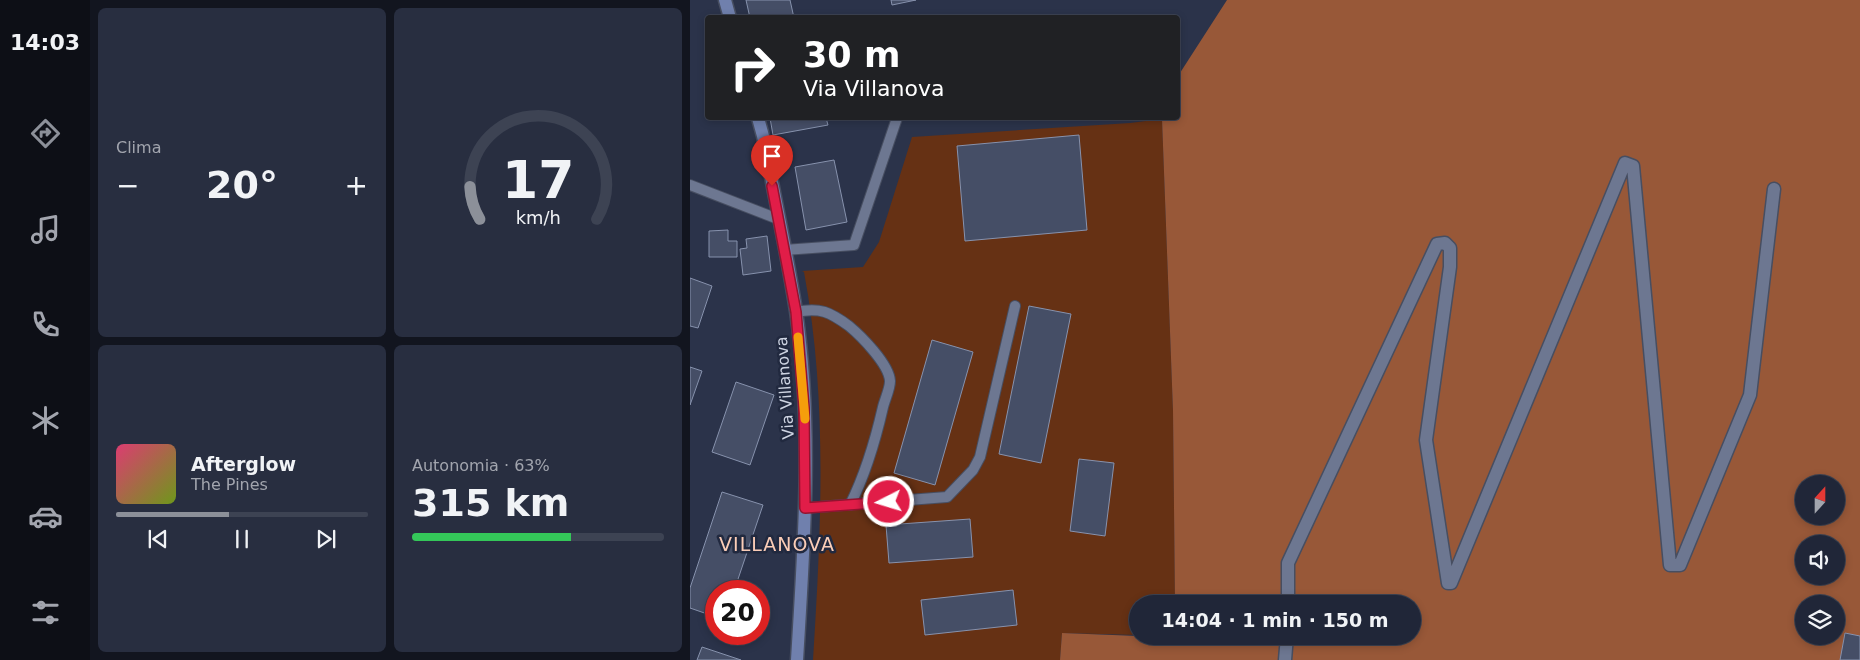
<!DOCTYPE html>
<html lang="it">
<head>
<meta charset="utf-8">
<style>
	body { margin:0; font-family:"DejaVu Sans",sans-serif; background:#282e40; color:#f1f3f6; height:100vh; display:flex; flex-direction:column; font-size:19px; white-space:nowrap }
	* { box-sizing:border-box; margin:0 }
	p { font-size:16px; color:#a2a5ae }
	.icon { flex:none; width:28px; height:28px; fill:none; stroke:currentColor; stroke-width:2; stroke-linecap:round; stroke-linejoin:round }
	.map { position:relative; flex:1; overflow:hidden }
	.panel { display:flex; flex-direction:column; gap:8px; padding:8px; background:#12151f; width:600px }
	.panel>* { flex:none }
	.banner { position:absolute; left:15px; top:15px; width:475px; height:105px; border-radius:5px; box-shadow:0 2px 8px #0003,0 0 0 1px #3d4353; background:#202124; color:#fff; overflow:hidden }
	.needle { width:32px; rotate:21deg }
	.controls { position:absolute; left:1105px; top:475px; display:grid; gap:10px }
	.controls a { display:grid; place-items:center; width:50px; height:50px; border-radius:50%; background:#202638; box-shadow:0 2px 8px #0003,0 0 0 1px #3d4353; font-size:25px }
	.speed { position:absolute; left:15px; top:580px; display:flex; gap:10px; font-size:25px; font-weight:700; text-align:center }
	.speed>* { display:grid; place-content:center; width:65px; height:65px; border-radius:50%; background:#202638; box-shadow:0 2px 8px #0003,0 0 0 1px #3d4353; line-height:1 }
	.speed .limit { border:8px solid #d22; background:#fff; color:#111 }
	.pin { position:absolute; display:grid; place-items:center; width:42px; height:42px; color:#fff; margin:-51px -21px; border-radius:50% 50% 50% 0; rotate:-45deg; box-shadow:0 0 5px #0007 }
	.pin .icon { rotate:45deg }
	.me { position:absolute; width:55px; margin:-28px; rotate:265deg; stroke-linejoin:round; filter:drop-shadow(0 0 4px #0008) }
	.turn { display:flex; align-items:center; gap:18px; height:105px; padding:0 15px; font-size:22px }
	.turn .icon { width:65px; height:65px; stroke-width:2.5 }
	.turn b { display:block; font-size:35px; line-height:42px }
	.big { font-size:38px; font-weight:700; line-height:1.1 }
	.panel .tile { flex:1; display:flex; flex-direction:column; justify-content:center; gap:8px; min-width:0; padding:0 18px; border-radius:8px; background:#282e40 }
	.panel .dial { align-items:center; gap:0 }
	.dial svg { height:130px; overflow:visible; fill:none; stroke:#3d4353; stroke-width:7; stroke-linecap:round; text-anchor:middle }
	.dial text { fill:#f1f3f6; stroke:none }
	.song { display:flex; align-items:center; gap:15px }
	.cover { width:60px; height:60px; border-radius:8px; background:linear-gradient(135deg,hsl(340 70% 55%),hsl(80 70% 35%)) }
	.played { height:5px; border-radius:2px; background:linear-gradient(90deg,#8c9099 45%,#3d4353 45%) }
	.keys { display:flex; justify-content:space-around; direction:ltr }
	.heat { display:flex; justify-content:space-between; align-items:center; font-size:28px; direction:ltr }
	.charge { height:8px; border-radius:4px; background:linear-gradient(90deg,#34c759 63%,#3d4353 0) }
	.panel .tiles { flex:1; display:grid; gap:8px; grid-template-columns:repeat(2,1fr) }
	.trip { position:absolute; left:439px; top:595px; width:292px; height:50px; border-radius:25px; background:#202638; box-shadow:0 2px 8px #0003,0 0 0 1px #3d4353; font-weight:700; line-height:50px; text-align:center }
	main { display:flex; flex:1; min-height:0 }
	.menu { display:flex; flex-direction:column; width:90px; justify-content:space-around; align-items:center; background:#0d0f16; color:#a2a5ae }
	.menu .icon { width:35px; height:35px }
	.menu .on { color:#8c9099 }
	.menu b { font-size:22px; color:#f1f3f6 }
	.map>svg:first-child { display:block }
	.green { fill:#663114 }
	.forest { fill:#985838; fill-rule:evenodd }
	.building { fill:#454e66; stroke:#8792ad }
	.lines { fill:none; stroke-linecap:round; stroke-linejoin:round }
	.lane-casing { stroke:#474e61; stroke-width:12 }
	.street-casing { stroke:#474e61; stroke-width:15 }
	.secondary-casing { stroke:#474e61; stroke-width:15 }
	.lane { stroke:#6d7791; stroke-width:10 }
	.street { stroke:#6d7791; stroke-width:12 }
	.secondary { stroke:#7080ad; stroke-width:12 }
	.route-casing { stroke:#92132f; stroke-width:12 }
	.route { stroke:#e11d48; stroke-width:9 }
	.slow { stroke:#f59e0b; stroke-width:9 }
	.labels { text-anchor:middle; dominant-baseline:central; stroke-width:5; stroke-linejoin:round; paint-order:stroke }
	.street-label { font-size:16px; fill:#ced4e2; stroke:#21293f }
	.quarter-label { font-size:19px; letter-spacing:1px; fill:#fbcdb7; stroke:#21293f }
</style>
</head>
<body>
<main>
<nav class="menu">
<b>14:03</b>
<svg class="icon on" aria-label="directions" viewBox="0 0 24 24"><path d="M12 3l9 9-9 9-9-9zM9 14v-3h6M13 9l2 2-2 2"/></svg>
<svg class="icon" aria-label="music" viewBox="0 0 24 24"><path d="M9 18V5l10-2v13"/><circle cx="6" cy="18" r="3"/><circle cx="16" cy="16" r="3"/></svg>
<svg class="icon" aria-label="phone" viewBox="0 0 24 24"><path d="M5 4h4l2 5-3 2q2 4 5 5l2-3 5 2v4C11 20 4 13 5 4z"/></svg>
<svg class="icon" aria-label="climate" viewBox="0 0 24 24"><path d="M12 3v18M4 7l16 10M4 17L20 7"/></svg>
<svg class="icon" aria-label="car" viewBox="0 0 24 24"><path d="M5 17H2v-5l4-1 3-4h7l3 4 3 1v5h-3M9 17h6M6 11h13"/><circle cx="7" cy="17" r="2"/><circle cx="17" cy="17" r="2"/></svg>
<svg class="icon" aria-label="filters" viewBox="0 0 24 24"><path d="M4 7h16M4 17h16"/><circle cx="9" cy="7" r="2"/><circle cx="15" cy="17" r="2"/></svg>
</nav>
<section class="panel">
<div class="tiles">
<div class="tile"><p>Clima</p>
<div class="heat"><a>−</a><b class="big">20°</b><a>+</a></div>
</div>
<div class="tile dial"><svg viewBox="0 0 100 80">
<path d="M14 69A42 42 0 1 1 86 69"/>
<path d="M14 69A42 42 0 0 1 8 49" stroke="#8c9099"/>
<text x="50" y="56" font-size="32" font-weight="700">17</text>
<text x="50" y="72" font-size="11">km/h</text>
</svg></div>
<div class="tile">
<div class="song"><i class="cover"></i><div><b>Afterglow</b><p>The Pines</p></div></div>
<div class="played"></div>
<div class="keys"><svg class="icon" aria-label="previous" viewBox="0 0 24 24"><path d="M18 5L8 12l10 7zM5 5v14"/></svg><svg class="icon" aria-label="pause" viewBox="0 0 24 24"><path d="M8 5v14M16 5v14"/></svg><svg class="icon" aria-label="next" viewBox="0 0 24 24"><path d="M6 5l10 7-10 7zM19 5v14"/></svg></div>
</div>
<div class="tile"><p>Autonomia · 63%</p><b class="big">315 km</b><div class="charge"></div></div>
</div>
</section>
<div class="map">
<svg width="1170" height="660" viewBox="0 0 1170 660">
	<rect width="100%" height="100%" fill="#2b334a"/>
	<path class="green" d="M 472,119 L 483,411 L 485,604 L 448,604 L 447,635 L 372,633 L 370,660 L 123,660 C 131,531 138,400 114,272 L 112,271 L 173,267 L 189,242 L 222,137 L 440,123 Z"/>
	<path class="forest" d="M 537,0 L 1170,0 L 1170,660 L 370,660 L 372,633 L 448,636 L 722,636 L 722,604 L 485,604 L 483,411 L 472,119 L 488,118 L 488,76 ZM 1114,484 L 1146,484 L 1146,516 L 1114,516 ZM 1114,544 L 1146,544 L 1146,576 L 1114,576 ZM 1114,604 L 1146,604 L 1146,636 L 1114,636 Z"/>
	<g class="building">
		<polygon points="56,0 100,0 104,18 60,18"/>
		<polygon points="201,0 226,0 202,5"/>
		<polygon points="80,118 136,118 138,125 83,135"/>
		<polygon points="389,135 397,230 275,241 267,146"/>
		<polygon points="144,160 157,222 116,230 105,167"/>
		<polygon points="38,230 38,241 47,241 47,257 19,257 19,231"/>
		<polygon points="77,236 81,271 53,275 50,249 57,248 56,239"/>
		<polygon points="0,278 22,286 8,328 0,326"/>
		<polygon points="339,306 381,314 351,463 309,454"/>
		<polygon points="242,340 283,352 245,485 204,473"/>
		<polygon points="0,367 12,371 0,405"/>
		<polygon points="46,382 84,395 60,465 22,452"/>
		<polygon points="389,459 424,463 415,536 380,531"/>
		<polygon points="32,492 73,505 44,591 26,591 26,617 0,608 0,588"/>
		<polygon points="280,519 283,557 199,563 196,525"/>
		<polygon points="323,590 327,625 235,635 231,600"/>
		<polygon points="1155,633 1170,636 1170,660 1150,660"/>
		<polygon points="12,647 51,660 7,660"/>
	</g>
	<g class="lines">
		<defs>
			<g id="lane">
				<polyline points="0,185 88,219"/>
				<polyline points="94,250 164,245 207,118"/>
				<path d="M 106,312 C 130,307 140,312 159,326 C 171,336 199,364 200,381 C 200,389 195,399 193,407 C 185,442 176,473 160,505"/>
				<polyline points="115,508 257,497 283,470 290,457 325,306"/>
			</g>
			<g id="street">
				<polyline points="598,604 598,563 747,244 755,243 760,248 760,267 736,440 758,583 761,583 935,163 943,166 980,565 990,565 1060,395 1084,189"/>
				<polyline points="595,660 597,636"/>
			</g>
			<g id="secondary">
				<polyline points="35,0 40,18"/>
				<path d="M 68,118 L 73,136 C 84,194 97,253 106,311 C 123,427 114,545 107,660"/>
			</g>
		</defs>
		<use href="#lane" class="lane-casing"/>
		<use href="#street" class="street-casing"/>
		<use href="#secondary" class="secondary-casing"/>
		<use href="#lane" class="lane"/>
		<use href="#street" class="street"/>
		<use href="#secondary" class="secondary"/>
	</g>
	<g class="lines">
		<defs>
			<polyline id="route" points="82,186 106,312 114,408 115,508 199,502"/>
		</defs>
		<use href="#route" class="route-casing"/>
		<use href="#route" class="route"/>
		<polyline class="slow" points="108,337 115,419"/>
	</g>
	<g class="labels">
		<g class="street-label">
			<text transform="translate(95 388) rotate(-94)">Via Villanova</text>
		</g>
		<g class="quarter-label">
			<text x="87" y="544">VILLANOVA</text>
		</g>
	</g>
</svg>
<div class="controls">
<a><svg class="needle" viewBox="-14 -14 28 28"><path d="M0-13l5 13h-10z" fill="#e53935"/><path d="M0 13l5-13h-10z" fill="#a2a5ae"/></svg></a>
<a><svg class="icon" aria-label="sound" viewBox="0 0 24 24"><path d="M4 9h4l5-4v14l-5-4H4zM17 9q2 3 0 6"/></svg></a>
<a><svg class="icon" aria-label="layers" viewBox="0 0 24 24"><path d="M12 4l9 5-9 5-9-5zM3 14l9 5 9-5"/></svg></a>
</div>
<div class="speed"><div class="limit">20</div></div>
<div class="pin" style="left:82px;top:186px;background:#d93025"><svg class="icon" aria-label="arrive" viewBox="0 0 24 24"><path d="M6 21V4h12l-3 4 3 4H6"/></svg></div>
<svg class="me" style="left:199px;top:502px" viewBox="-20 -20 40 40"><circle r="17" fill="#e11d48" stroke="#fff" stroke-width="3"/><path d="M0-11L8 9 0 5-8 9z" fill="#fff"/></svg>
<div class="trip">14:04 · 1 min · 150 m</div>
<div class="banner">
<div class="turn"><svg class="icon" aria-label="right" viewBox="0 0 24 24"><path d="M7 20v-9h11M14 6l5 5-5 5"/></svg><div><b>30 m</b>Via Villanova</div></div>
</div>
</div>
</main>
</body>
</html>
